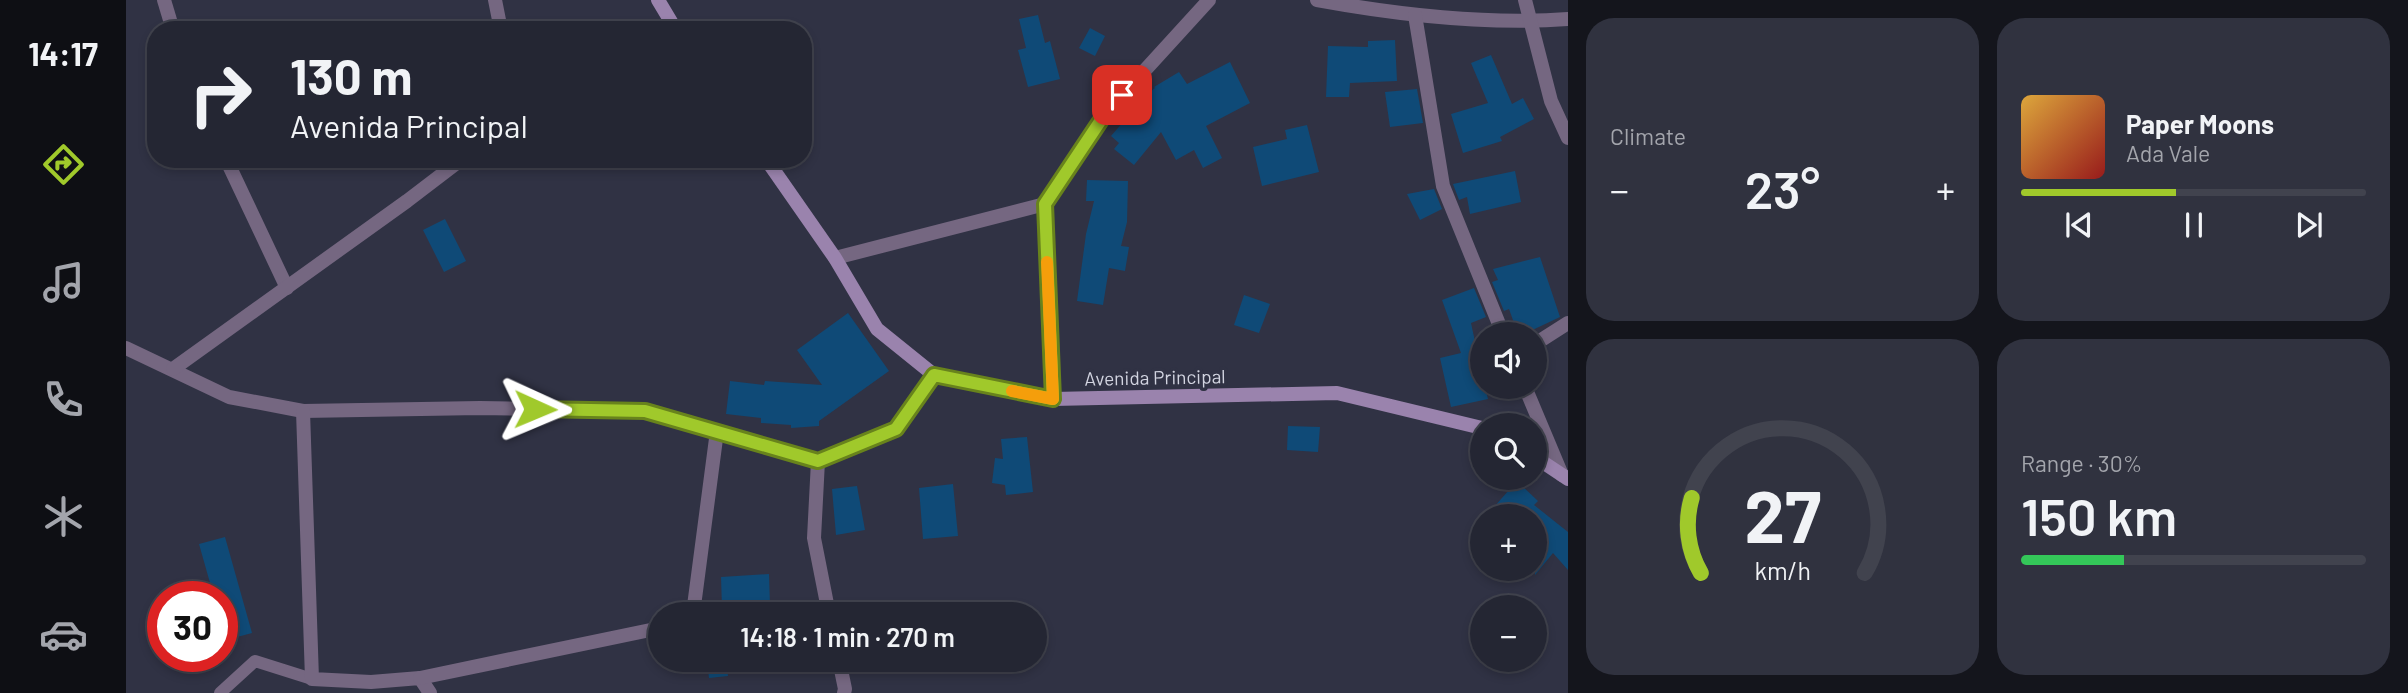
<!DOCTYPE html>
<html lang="en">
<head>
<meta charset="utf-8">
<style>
	body { margin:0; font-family:Barlow,sans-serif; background:#30323f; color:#f1f3f6; height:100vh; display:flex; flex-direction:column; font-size:26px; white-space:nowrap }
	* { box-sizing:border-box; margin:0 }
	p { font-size:23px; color:#a3a5ac }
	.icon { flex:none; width:38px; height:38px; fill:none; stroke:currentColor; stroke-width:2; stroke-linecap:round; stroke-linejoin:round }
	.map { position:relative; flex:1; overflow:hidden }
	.panel { display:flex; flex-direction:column; gap:18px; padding:18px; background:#14151c; width:840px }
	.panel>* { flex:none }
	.top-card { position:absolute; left:21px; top:21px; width:665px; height:147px; border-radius:28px; box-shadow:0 4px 10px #0003,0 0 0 2px #41434e; background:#242633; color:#f1f3f6; overflow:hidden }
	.controls { position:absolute; left:1344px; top:322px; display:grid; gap:14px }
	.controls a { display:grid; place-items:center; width:77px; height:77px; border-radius:50%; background:#242633; box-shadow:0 4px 10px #0003,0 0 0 2px #41434e; font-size:35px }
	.speed { position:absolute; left:21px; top:581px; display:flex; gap:14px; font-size:35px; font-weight:700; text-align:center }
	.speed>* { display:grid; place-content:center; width:91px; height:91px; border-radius:50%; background:#242633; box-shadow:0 4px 10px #0003,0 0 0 2px #41434e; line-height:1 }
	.speed .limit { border:10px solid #d22; background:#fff; color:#111 }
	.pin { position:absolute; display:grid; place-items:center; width:60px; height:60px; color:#fff; margin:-30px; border-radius:14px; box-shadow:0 4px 10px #0006 }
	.me { position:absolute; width:77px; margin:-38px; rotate:91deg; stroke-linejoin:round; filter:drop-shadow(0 0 5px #0008) }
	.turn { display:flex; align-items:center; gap:24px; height:147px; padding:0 28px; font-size:32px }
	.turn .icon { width:91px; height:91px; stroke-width:2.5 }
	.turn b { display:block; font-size:49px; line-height:60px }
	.big { font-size:52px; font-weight:600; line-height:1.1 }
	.panel .widget { flex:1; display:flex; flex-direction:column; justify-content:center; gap:10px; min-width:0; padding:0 24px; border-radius:28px; background:#30323f }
	.panel .dial { align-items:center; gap:0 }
	.dial svg { height:182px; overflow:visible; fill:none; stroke:#41434e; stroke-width:7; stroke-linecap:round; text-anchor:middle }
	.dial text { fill:#f1f3f6; stroke:none }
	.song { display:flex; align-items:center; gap:21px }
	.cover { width:84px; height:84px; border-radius:10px; background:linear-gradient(135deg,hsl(40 70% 55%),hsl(0 70% 35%)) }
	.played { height:7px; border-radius:4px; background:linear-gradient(90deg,#a0c92b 45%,#41434e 45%) }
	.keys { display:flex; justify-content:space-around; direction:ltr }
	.heat { display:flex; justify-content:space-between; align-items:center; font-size:38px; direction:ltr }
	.charge { height:10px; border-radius:5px; background:linear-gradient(90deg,#34c759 30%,#41434e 0) }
	.panel .tiles { flex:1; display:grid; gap:18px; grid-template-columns:repeat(2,1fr) }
	.trip { position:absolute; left:522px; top:602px; width:399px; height:70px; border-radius:35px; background:#242633; box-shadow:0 4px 10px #0003,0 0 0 2px #41434e; font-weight:600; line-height:70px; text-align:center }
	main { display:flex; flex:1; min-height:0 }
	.dock { display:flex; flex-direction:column; width:126px; justify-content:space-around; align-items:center; background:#0e0f14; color:#a3a5ac }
	.dock .icon { width:49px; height:49px }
	.dock .selected { color:#a0c92b }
	.dock b { font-size:32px; color:#f1f3f6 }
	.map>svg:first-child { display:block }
	.building { fill:#0f4a77 }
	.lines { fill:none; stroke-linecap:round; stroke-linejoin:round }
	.service { stroke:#756781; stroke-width:12 }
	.minor { stroke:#756781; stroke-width:14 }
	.secondary { stroke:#9a83ad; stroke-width:14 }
	.route-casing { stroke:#68831c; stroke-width:18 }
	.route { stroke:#a0c92b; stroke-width:12 }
	.slow { stroke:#f59e0b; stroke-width:12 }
	.labels { text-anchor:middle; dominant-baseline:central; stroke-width:7; stroke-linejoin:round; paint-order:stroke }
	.street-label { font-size:19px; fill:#d2d4e0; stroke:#303244 }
</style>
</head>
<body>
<main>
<nav class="dock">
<b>14:17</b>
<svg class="icon selected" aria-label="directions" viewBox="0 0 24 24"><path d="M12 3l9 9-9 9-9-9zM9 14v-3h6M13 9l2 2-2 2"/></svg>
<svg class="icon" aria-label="music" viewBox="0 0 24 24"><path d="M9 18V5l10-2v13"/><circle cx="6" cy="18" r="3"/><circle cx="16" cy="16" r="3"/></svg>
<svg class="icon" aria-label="phone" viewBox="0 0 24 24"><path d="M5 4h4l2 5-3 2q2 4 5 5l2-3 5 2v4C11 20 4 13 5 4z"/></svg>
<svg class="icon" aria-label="climate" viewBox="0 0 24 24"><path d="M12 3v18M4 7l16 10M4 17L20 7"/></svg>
<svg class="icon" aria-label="car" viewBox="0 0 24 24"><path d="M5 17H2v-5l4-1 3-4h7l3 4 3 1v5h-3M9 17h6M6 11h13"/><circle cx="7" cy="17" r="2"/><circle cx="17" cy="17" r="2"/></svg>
</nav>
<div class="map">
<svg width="1442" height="693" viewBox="0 0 1442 693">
	<rect width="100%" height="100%" fill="#303244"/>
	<g class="building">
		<polygon points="912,15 919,43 924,41 934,79 902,87 892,50 900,48 893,19"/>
		<polygon points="964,28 979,36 969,56 953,48"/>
		<polygon points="1269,40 1271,81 1224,83 1223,97 1200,97 1202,46 1242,47 1242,41"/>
		<polygon points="1365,55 1386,104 1397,98 1408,119 1374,137 1376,141 1337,153 1325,114 1362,103 1345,63"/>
		<polygon points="1104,62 1124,103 1080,126 1096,158 1077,168 1068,150 1050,160 1035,132 1008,165 988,149 993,143 985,136 1005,113 1002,109 1029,88 1028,87 1053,72 1061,84"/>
		<polygon points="1291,89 1297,123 1264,127 1259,92"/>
		<polygon points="1181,125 1193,172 1136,186 1127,147 1161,139 1159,130"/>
		<polygon points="1389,171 1395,202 1344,214 1341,197 1333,200 1327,184"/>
		<polygon points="961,180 1002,181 1001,222 995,246 1003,247 999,271 983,268 977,305 951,301 960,234 968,201 960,201"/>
		<polygon points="1308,189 1316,209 1294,220 1281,194"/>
		<polygon points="319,219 340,261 318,272 297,230"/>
		<polygon points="1414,257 1434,317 1398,334 1392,334 1383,309 1378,311 1366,282 1372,280 1367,269"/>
		<polygon points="1348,288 1360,317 1345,323 1356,374 1356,387 1359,387 1362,399 1325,407 1314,358 1335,353 1316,300"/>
		<polygon points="1118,295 1144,304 1133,333 1108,325"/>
		<polygon points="722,313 763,371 693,421 693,426 665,428 665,425 635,423 635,418 600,414 604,381 638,385 639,381 696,385 671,350"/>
		<polygon points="1162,426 1194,427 1192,452 1161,450"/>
		<polygon points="901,437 907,492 880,495 879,485 866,483 869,458 877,459 875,439"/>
		<polygon points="1391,481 1412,501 1408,505 1442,532 1442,570 1427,553 1409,575 1409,516 1360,516"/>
		<polygon points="827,484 832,536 797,539 793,488"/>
		<polygon points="731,486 739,530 710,535 706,489"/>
		<polygon points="99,537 126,633 100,640 96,626 96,597 88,597 73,544"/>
		<polygon points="643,574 644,606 596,608 595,577"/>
		<polygon points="581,660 600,660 602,676 583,678"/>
	</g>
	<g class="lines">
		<polyline class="service" points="94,693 129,661 186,679"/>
		<g class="minor">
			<polyline points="38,0 47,30"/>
			<polyline points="369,0 375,30"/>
			<path d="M 1191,0 C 1273,15 1358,25 1442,19"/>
			<polyline points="1399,0 1425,101 1442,138"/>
			<polyline points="1289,15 1317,186 1377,334"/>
			<polyline points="100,159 161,288"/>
			<polyline points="709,258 919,204"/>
			<polyline points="1409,344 1442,323"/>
			<polyline points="0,348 103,397 177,411 354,408 519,411 692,461 770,429 808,375"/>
			<polyline points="47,369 281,201 336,159"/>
			<polyline points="1399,387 1436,475"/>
			<polyline points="927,399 919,204 979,114 1083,0"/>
			<polyline points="177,411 186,679 245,682 294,678 304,693"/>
			<polyline points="692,461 688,538 703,614"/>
			<polyline points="563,614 568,606 591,431"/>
			<polyline points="713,660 719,689 718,693"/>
			<polyline points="294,678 534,628"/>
		</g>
		<g class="secondary">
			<polyline points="532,0 550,30"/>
			<polyline points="640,159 709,258 751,329 808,375 927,399 1211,393 1356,428"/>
			<polyline points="1409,457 1442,479"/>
		</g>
	</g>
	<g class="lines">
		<defs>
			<polyline id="route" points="409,409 519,411 692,461 770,429 808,375 927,399 919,204 979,114 996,95"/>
		</defs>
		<use href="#route" class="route-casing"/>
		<use href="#route" class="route"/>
		<polyline class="slow" points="886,391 927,399 921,262"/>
	</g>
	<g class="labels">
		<g class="street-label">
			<text transform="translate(1029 377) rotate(-1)">Avenida Principal</text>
		</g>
	</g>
</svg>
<div class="controls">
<a><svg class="icon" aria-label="sound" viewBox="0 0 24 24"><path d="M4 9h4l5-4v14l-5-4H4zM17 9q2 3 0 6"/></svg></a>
<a><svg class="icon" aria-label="search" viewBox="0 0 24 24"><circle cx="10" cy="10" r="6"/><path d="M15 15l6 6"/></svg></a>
<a>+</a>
<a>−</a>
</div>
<div class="speed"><div class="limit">30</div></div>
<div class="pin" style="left:996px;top:95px;background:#d93025"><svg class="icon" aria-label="arrive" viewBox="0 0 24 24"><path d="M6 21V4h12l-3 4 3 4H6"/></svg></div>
<svg class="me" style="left:409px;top:409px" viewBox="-20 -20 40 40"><path d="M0-17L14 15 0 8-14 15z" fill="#a0c92b" stroke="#fff" stroke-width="4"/></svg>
<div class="trip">14:18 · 1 min · 270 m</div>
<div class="top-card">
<div class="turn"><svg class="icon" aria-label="right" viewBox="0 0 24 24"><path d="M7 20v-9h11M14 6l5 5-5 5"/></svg><div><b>130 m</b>Avenida Principal</div></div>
</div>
</div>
<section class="panel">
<div class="tiles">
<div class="widget"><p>Climate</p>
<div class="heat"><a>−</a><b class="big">23°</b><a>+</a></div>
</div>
<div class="widget">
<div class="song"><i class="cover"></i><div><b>Paper Moons</b><p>Ada Vale</p></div></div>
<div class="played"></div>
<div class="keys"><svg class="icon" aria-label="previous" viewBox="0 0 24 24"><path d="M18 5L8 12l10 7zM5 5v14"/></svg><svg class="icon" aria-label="pause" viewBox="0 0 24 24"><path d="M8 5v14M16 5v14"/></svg><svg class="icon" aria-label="next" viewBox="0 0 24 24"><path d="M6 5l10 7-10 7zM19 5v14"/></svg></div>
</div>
<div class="widget dial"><svg viewBox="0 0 100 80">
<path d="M14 69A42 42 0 1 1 86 69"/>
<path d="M14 69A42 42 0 0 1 10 36" stroke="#a0c92b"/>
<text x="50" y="56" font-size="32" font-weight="700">27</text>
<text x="50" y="72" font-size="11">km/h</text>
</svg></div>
<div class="widget"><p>Range · 30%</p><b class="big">150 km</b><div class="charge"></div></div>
</div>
</section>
</main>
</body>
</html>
